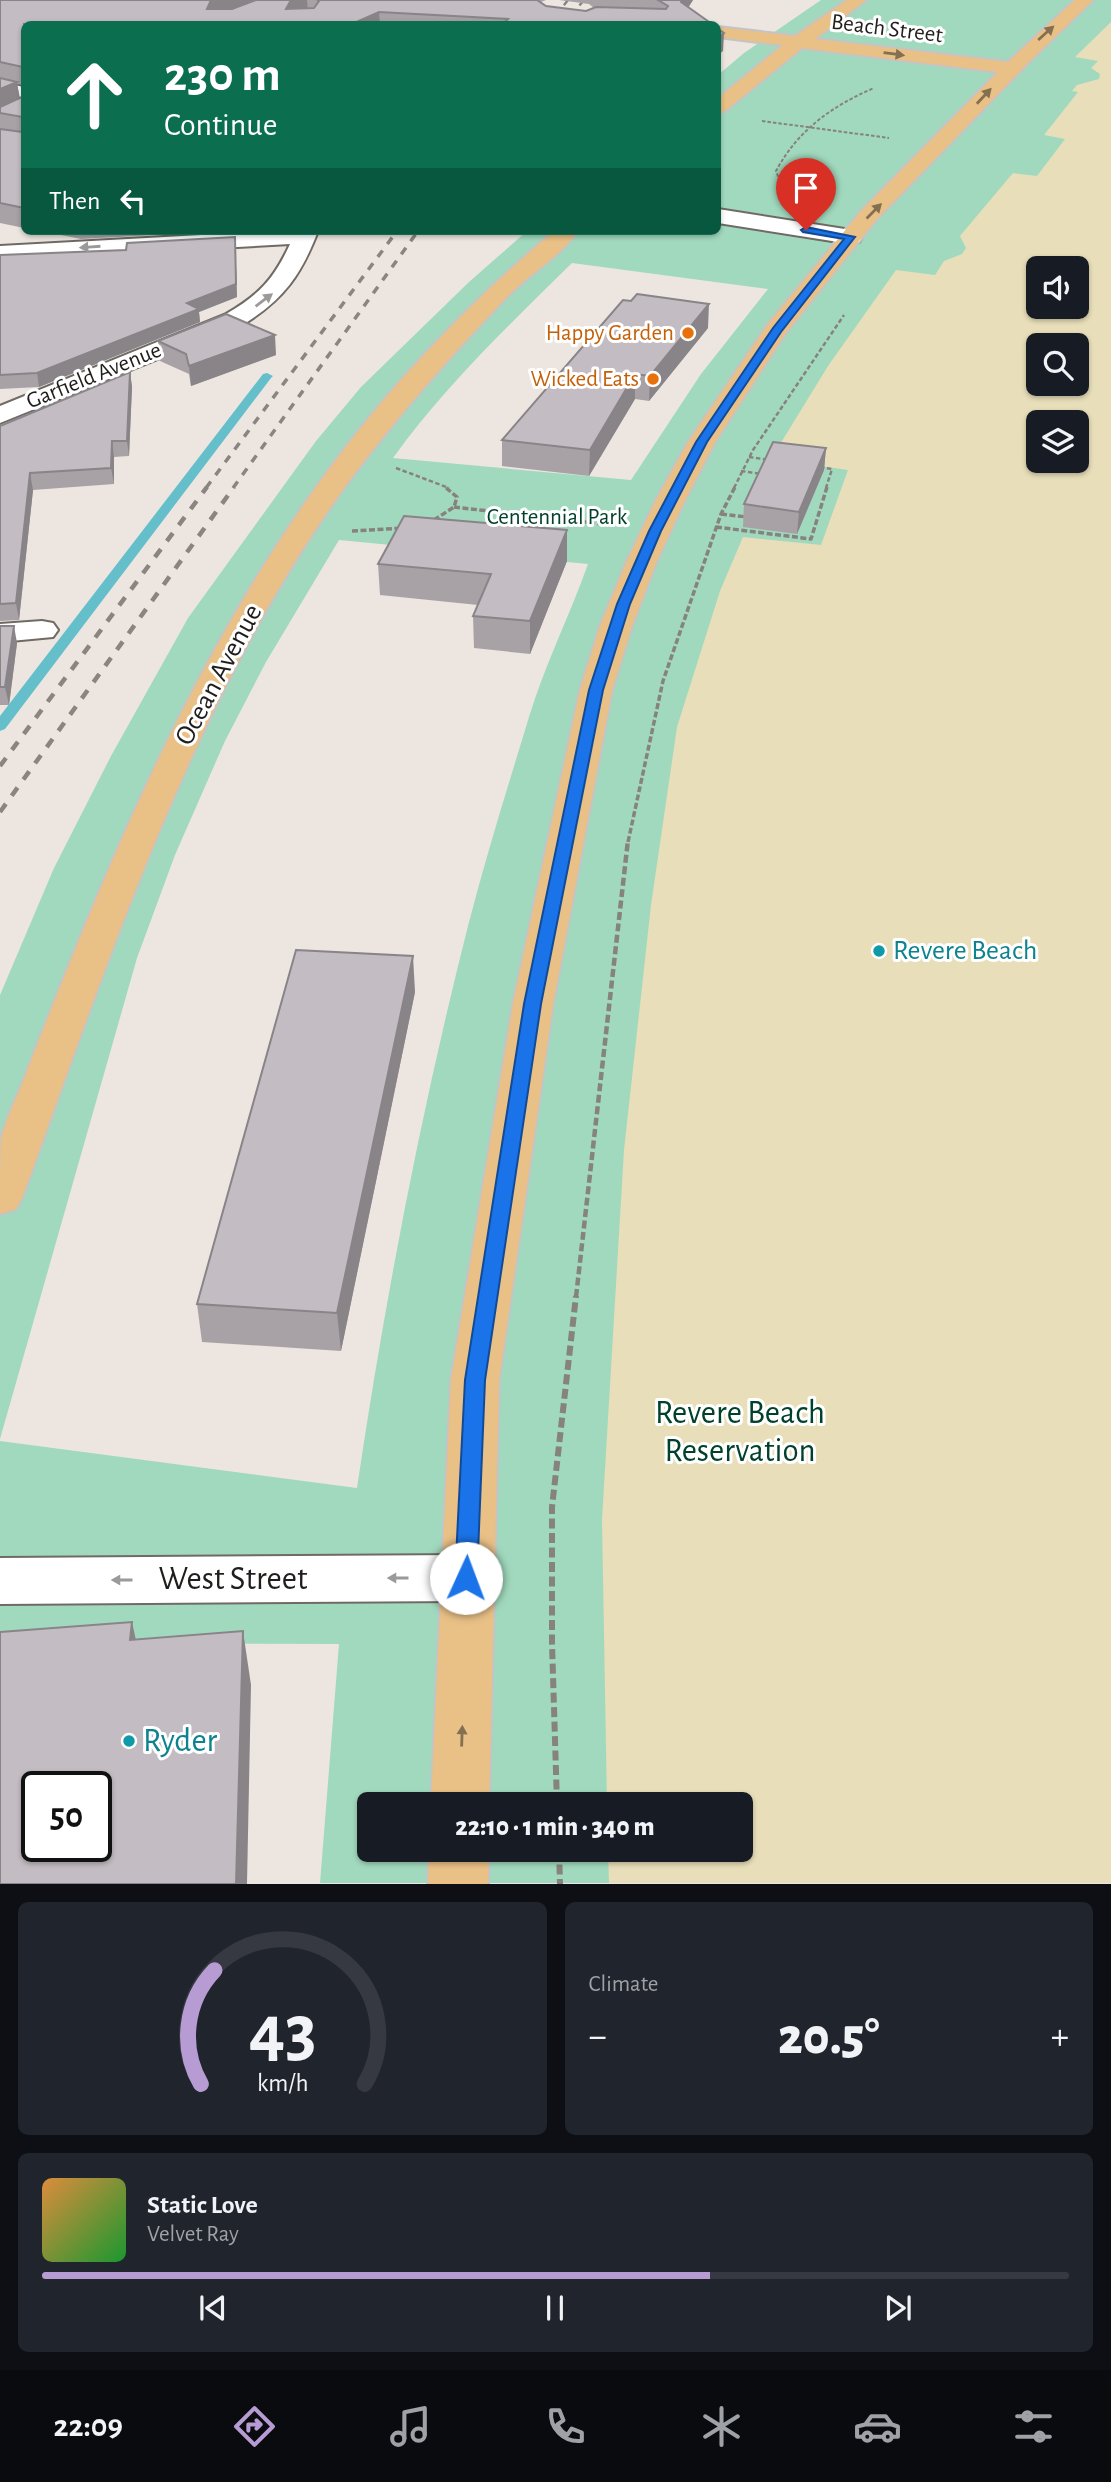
<!DOCTYPE html>
<html lang="en">
<head>
<meta charset="utf-8">
<style>
	body { margin:0; font-family:"Alegreya Sans",sans-serif; background:#20242c; color:#f1f3f6; height:100vh; display:flex; flex-direction:column; font-size:26px; white-space:nowrap }
	* { box-sizing:border-box; margin:0 }
	p { font-size:23px; color:#9ea1a6 }
	.icon { flex:none; width:38px; height:38px; fill:none; stroke:currentColor; stroke-width:2; stroke-linecap:round; stroke-linejoin:round }
	.map { position:relative; height:1884px; overflow:hidden }
	.details { display:flex; flex-direction:column; gap:18px; padding:18px; background:#0d0f14; flex:1 }
	.details>* { flex:none }
	.banner { position:absolute; left:21px; top:21px; width:700px; height:214px; border-radius:10px; box-shadow:0 2px 5px #0004; background:#0b6e4f; color:#fff; overflow:hidden }
	.buttons { position:absolute; left:1026px; top:256px; display:grid; gap:14px }
	.buttons a { display:grid; place-items:center; width:63px; height:63px; border-radius:10px; background:#171b24; box-shadow:0 2px 5px #0004; font-size:35px }
	.speed { position:absolute; left:21px; top:1771px; display:flex; gap:14px; font-size:35px; font-weight:700; text-align:center }
	.speed>* { display:grid; place-content:center; width:91px; height:91px; border-radius:50%; background:#171b24; box-shadow:0 2px 5px #0004; line-height:1 }
	.speed .limit { border:4px solid #111; border-radius:10px; background:#fff; color:#111 }
	.pin { position:absolute; display:grid; place-items:center; width:60px; height:60px; color:#fff; margin:-72px -30px; border-radius:50% 50% 50% 0; rotate:-45deg; box-shadow:0 0 7px #0007 }
	.pin .icon { rotate:45deg }
	.me { position:absolute; width:77px; margin:-38px; rotate:2deg; stroke-linejoin:round; filter:drop-shadow(0 0 5px #0008) }
	.turn { display:flex; align-items:center; gap:24px; height:147px; padding:0 28px; font-size:32px }
	.turn .icon { width:91px; height:91px; stroke-width:2.5 }
	.turn b { display:block; font-size:49px; line-height:60px }
	.then { display:flex; align-items:center; height:66px; padding:0 28px; background:#0003; gap:14px; font-size:26px }
	.big { font-size:52px; font-weight:800; line-height:1.1 }
	.details .tile { flex:1; display:flex; flex-direction:column; justify-content:center; gap:10px; min-width:0; padding:0 24px; border-radius:10px; background:#20242c }
	.details .dial { align-items:center; gap:0 }
	.dial svg { height:182px; overflow:visible; fill:none; stroke:#363941; stroke-width:7; stroke-linecap:round; text-anchor:middle }
	.dial text { fill:#f1f3f6; stroke:none }
	.song { display:flex; align-items:center; gap:21px }
	.cover { width:84px; height:84px; border-radius:10px; background:linear-gradient(135deg,hsl(30 70% 55%),hsl(130 70% 35%)) }
	.played { height:7px; border-radius:4px; background:linear-gradient(90deg,#b69cd2 65%,#363941 65%) }
	.keys { display:flex; justify-content:space-around; direction:ltr }
	.heat { display:flex; justify-content:space-between; align-items:center; font-size:38px; direction:ltr }
	.details .tiles { flex:1; display:grid; gap:18px; grid-template-columns:1fr 1fr }
	.tile:last-child { grid-column:span 2 }
	.trip { position:absolute; left:357px; top:1792px; width:396px; height:70px; border-radius:10px; background:#171b24; box-shadow:0 2px 5px #0004; font-weight:800; line-height:70px; text-align:center }
	.menu { display:flex; height:112px; justify-content:space-around; align-items:center; background:#090b0e; color:#9ea1a6 }
	.menu .icon { width:49px; height:49px }
	.menu .active { color:#b69cd2 }
	.menu b { font-size:32px; color:#f1f3f6 }
	.map>svg:first-child { display:block }
	.green { fill:#a1d9be; fill-rule:evenodd }
	.sand { fill:#e8deb9; fill-rule:evenodd }
	.lines { fill:none; stroke-linecap:round; stroke-linejoin:round }
	.stream { fill:#65bfcb; fill-rule:evenodd }
	.minor-casing { stroke:#706a65; stroke-width:4 }
	.major-casing { stroke:#c5c4c4; stroke-width:4 }
	.path-far4 { stroke:#86827e; stroke-width:2; stroke-dasharray:3.5 2; stroke-linecap:butt }
	.path-far3 { stroke:#86827e; stroke-width:2.5; stroke-dasharray:4.5 2.5; stroke-linecap:butt }
	.path-far2 { stroke:#86827e; stroke-width:3.5; stroke-dasharray:6 2.5; stroke-linecap:butt }
	.path-far1 { stroke:#86827e; stroke-width:4.5; stroke-dasharray:8 3.5; stroke-linecap:butt }
	.path { stroke:#86827e; stroke-width:6; stroke-dasharray:10 4.5; stroke-linecap:butt }
	.minor { fill:#fff; fill-rule:evenodd }
	.major { fill:#e9c086; fill-rule:evenodd }
	.rail-far2 { stroke:#8a8581; stroke-width:2.5; stroke-dasharray:6 6; stroke-linecap:butt }
	.rail-far1 { stroke:#8a8581; stroke-width:3.5; stroke-dasharray:8 8; stroke-linecap:butt }
	.rail { stroke:#8a8581; stroke-width:4.5; stroke-dasharray:10 10; stroke-linecap:butt }
	.wall { fill:#a8a2a7; fill-rule:evenodd }
	.shaded-wall { fill:#888488 }
	.building { fill:#c3bcc2; stroke:#888488; stroke-width:2; fill-rule:evenodd }
	.oneway { fill:#846f51 }
	.oneway2 { fill:#9b9a99 }
	.route { fill:#1a73e8; stroke:#114b97; stroke-width:2 }
	.food-dot { fill:#e8710a; stroke:#fff; stroke-width:2.5 }
	.culture-dot { fill:#0f9aa8; stroke:#fff; stroke-width:2.5 }
	.labels { text-anchor:middle; dominant-baseline:central; stroke-width:6; stroke-linejoin:round; paint-order:stroke }
	.far-street-label { font-size:23px; fill:#201e1c; stroke:#fff }
	.far-food-label { font-size:23px; fill:#c56008; stroke:#fff; text-anchor:end }
	.far-park-label { font-size:23px; fill:#01412c; stroke:#fff }
	.street-label { font-size:28px; fill:#201e1c; stroke:#fff }
	.culture-label { font-size:28px; fill:#0d838f; stroke:#fff; text-anchor:start }
	.near-park-label { font-size:33px; fill:#01412c; stroke:#fff }
	.near-street-label { font-size:33px; fill:#201e1c; stroke:#fff }
	.near-culture-label { font-size:33px; fill:#0d838f; stroke:#fff; text-anchor:start }
</style>
</head>
<body>
<div class="map">
<svg width="1111" height="1884" viewBox="0 0 1111 1884">
	<rect width="100%" height="100%" fill="#ede6e0"/>
	<path class="green" d="M 821,0 L 1111,0 L 1111,1883 L 320,1883 L 339,1644 L 0,1643 L 0,1441 L 357,1488 C 385,1299 421,1111 468,926 C 486,856 508,786 529,717 C 545,664 570,615 588,564 L 339,540 L 266,662 L 225,741 L 175,855 L 137,958 L 0,1439 L 0,995 L 54,868 L 111,756 L 188,618 L 316,441 L 361,387 L 469,282 L 527,231 L 718,231 L 718,75 L 744,53 ZM 572,263 L 768,289 L 701,374 L 631,480 L 393,458 C 445,386 509,325 572,263 ZM 1038,268 L 1076,268 L 1076,306 L 1038,306 ZM 1038,345 L 1076,345 L 1076,383 L 1038,383 ZM 1038,422 L 1076,422 L 1076,460 L 1038,460 ZM 369,1804 L 740,1804 L 740,1850 L 369,1850 Z"/>
	<path class="sand" d="M 1111,22 L 1111,1883 L 609,1883 L 608,1850 L 740,1850 L 740,1804 L 607,1804 L 602,1520 L 624,1150 L 651,905 L 677,727 L 720,591 L 743,537 L 821,545 L 848,470 L 771,459 L 828,366 L 896,270 L 935,275 L 944,261 L 962,254 L 966,248 L 960,236 L 1013,173 L 1037,176 L 1065,139 L 1044,135 L 1078,92 L 1072,91 L 1077,85 L 1099,79 L 1100,74 L 1091,68 L 1098,61 L 1075,57 ZM 1038,268 L 1076,268 L 1076,306 L 1038,306 ZM 1038,345 L 1076,345 L 1076,383 L 1038,383 ZM 1038,422 L 1076,422 L 1076,460 L 1038,460 Z"/>
	<g class="lines">
		<polygon class="stream" points="267,373 273,376 271,378 5,729 0,731 0,716 263,374"/>
		<defs>
			<g id="minor">
				<polygon points="0,82 24,87 24,99 0,94"/>
				<polygon points="718,209 851,230 859,232 862,237 859,242 851,244 718,223"/>
				<path d="M 274,231 L 318,231 C 301,275 284,299 244,324 L 0,423 L 0,406 L 226,314 C 260,294 274,279 290,244 L 0,260 L 0,246 Z"/>
				<polygon points="42,621 53,623 58,630 53,637 0,642 0,624"/>
				<polygon points="466,1555 485,1562 493,1578 485,1594 466,1601 0,1604 0,1558"/>
			</g>
			<g id="major">
				<polygon points="847,0 866,0 815,39 1008,62 1075,0 1093,0 1029,62 876,220 785,334 715,442 684,502 656,563 632,626 612,690 553,1004 499,1380 489,1804 431,1804 451,1380 513,1004 580,690 600,626 626,563 655,502 688,442 768,324 861,211 998,72 802,48 725,111 718,113 718,98 783,45 718,37 718,27 795,36"/>
				<path d="M 554,231 L 578,231 C 561,256 529,274 507,297 C 452,354 400,413 352,477 C 195,691 112,951 22,1198 L 16,1209 L 0,1214 C 0,1192 0,1159 1,1139 C 6,1119 16,1099 24,1079 C 41,1034 59,990 77,945 C 166,726 273,509 440,338 C 476,300 514,265 554,231 Z"/>
				<polygon points="429,1850 489,1850 488,1884 428,1884"/>
			</g>
		</defs>
		<use href="#minor" class="minor-casing"/>
		<use href="#major" class="major-casing"/>
		<g class="path-far4">
			<polyline points="762,121 889,138"/>
			<path d="M 782,187 L 776,171 C 798,130 832,106 874,88"/>
		</g>
		<g class="path-far3">
			<polyline points="749,457 770,460"/>
			<polyline points="820,467 832,469 826,488"/>
			<polyline points="396,468 449,488"/>
			<polyline points="741,471 762,474"/>
			<polyline points="734,488 753,450 844,315"/>
		</g>
		<g class="path-far2">
			<polyline points="454,507 610,525"/>
			<polyline points="721,514 747,517"/>
			<polyline points="434,520 454,507 457,497 445,487"/>
			<polyline points="716,527 811,539 827,487"/>
			<polyline points="352,531 403,528"/>
			<polyline points="628,842 663,681 721,514 735,487"/>
		</g>
		<polyline class="path-far1" points="576,1297 628,840"/>
		<g class="path">
			<polyline points="557,1804 552,1643 552,1507 576,1296"/>
			<polyline points="559,1850 560,1884"/>
		</g>
		<use href="#minor" class="minor"/>
		<use href="#major" class="major"/>
		<g class="rail-far2">
			<polyline points="549,24 568,0"/>
			<polyline points="564,24 584,0"/>
		</g>
		<g class="rail-far1">
			<polyline points="206,488 397,231"/>
			<polyline points="233,488 418,231"/>
		</g>
		<g class="rail">
			<polyline points="0,766 207,487"/>
			<polyline points="0,812 234,487"/>
		</g>
	</g>
	<g class="wall">
		<path d="M 0,0 L 546,0 L 541,2 L 546,6 L 586,11 L 594,8 L 589,4 L 559,0 L 693,0 L 688,8 L 712,24 L 24,24 L 24,228 L 0,223 ZM 17,84 L 24,85 L 24,96 L 20,98 Z"/>
		<polygon points="41,231 226,231 81,239"/>
		<polygon points="235,237 237,297 199,312 200,322 39,387 0,389 0,255 126,250"/>
		<polygon points="708,328 649,401 635,399 589,476 502,466 502,440"/>
		<polygon points="158,341 276,355 191,386 189,374 160,361"/>
		<polygon points="130,372 132,387 129,456 114,457 114,484 33,490 19,620 0,621 0,426"/>
		<polygon points="826,448 824,470 797,534 743,527 744,504"/>
		<polygon points="567,530 567,561 530,654 474,648 473,616 478,605 380,595 378,564"/>
		<polygon points="0,626 17,643 9,705 0,705"/>
		<polygon points="415,992 341,1351 202,1342 197,1304"/>
	</g>
	<g class="shaded-wall">
		<polygon points="210,0 256,0 212,18 207,9"/>
		<polygon points="290,0 307,0 308,12 286,9"/>
		<polygon points="682,0 693,0 680,20 681,2"/>
		<polygon points="379,12 380,24 352,24"/>
		<polygon points="724,33 723,51 718,55 718,38"/>
		<polygon points="17,82 20,101 0,109 0,89"/>
		<polygon points="235,237 237,297 199,312 200,322 39,387 37,373 187,303"/>
		<polygon points="709,304 708,328 649,401 650,376"/>
		<polygon points="275,335 276,355 191,386 189,366"/>
		<polygon points="130,372 132,387 129,456 127,441"/>
		<polygon points="635,374 635,399 589,476 590,450"/>
		<polygon points="112,441 114,457 114,484 111,468"/>
		<polygon points="826,448 824,470 797,534 799,512"/>
		<polygon points="30,473 33,490 19,620 16,603"/>
		<polygon points="567,530 567,561 530,654 530,621"/>
		<polygon points="14,626 17,643 9,705 5,687"/>
		<polygon points="413,956 415,992 341,1351 337,1313"/>
		<polygon points="132,1622 144,1677 130,1640"/>
		<polygon points="243,1631 251,1685 247,1884 236,1884"/>
	</g>
	<g class="building">
		<polygon points="0,0 211,0 207,9 232,9 256,0 291,0 286,9 314,8 319,1 317,0 537,0 546,6 586,11 596,7 666,9 668,6 658,0 682,0 681,2 712,24 503,24 508,19 379,12 352,24 24,24 24,208 0,203 0,129 23,132 23,117 0,113 0,107 24,96 23,67 0,62"/>
		<polygon points="718,29 724,33 718,38"/>
		<polygon points="0,78 17,82 0,89"/>
		<polygon points="235,237 236,284 187,303 199,309 37,373 0,375 0,255 126,250 127,243"/>
		<polygon points="637,294 709,304 650,376 635,374 590,450 502,440 623,300 631,301"/>
		<polygon points="226,314 275,335 189,366 186,354 158,341"/>
		<polygon points="130,372 127,441 112,441 111,468 30,473 16,603 0,604 0,426"/>
		<polygon points="773,442 826,448 799,512 744,504"/>
		<polygon points="404,516 567,530 530,621 473,616 491,574 378,564"/>
		<polygon points="0,626 14,626 5,687 0,687"/>
		<polygon points="296,950 413,956 337,1313 197,1304"/>
		<path d="M 132,1622 L 130,1640 L 243,1631 L 236,1884 L 0,1884 L 0,1632 ZM 37,1787 L 96,1787 L 96,1846 L 37,1846 Z"/>
	</g>
	<defs><path id="oneway-solid" d="M-6-.8H1V-3.2L6.5 0L1 3.2V.8H-6Z" transform="scale(1.75)"/></defs>
	<g class="oneway">
		<use href="#oneway-solid" transform="translate(1046 33) rotate(-42)"/>
		<use href="#oneway-solid" transform="translate(894 54) rotate(7)"/>
		<use href="#oneway-solid" transform="translate(984 96) rotate(-47)"/>
		<use href="#oneway-solid" transform="translate(874 211) rotate(-45)"/>
		<use href="#oneway-solid" transform="translate(462 1736) rotate(-88)"/>
	</g>
	<g class="oneway2">
		<use href="#oneway-solid" transform="translate(90 247) rotate(176)"/>
		<use href="#oneway-solid" transform="translate(264 300) rotate(-37)"/>
		<use href="#oneway-solid" transform="translate(398 1578) rotate(180)"/>
		<use href="#oneway-solid" transform="translate(122 1580) rotate(180)"/>
	</g>
	<polygon class="route" points="806,227 855,237 781,332 707,442 661,531 630,604 603,690 541,1004 485,1380 477,1578 474,1585 466,1587 458,1585 455,1578 465,1380 524,1004 589,690 617,604 649,531 696,442 773,328 844,239 803,232 801,230"/>
	<g class="food-dot">
		<circle cx="688" cy="333" r="7"/>
		<circle cx="653" cy="379" r="7"/>
	</g>
	<g class="culture-dot">
		<circle cx="879" cy="951" r="7"/>
		<circle cx="129" cy="1741" r="7"/>
	</g>
	<g class="labels">
		<g class="far-street-label">
			<text transform="translate(887 29) rotate(7)">Beach Street</text>
			<text transform="translate(94 376) rotate(-22)">Garfield Avenue</text>
		</g>
		<g class="far-food-label">
			<text x="674" y="333">Happy Garden</text>
			<text x="639" y="379">Wicked Eats</text>
		</g>
		<g class="far-park-label">
			<text x="557" y="517">Centennial Park</text>
		</g>
		<g class="street-label">
			<text transform="translate(219 675) rotate(-62)">Ocean Avenue</text>
		</g>
		<g class="culture-label">
			<text x="893" y="951">Revere Beach</text>
		</g>
		<g class="near-park-label">
			<text x="740" y="1413">Revere Beach<tspan x="740" dy="38">Reservation</tspan></text>
		</g>
		<g class="near-street-label">
			<text x="233" y="1579">West Street</text>
		</g>
		<g class="near-culture-label">
			<text x="143" y="1741">Ryder</text>
		</g>
	</g>
</svg>
<div class="buttons">
<a><svg class="icon" aria-label="sound" viewBox="0 0 24 24"><path d="M4 9h4l5-4v14l-5-4H4zM17 9q2 3 0 6"/></svg></a>
<a><svg class="icon" aria-label="search" viewBox="0 0 24 24"><circle cx="10" cy="10" r="6"/><path d="M15 15l6 6"/></svg></a>
<a><svg class="icon" aria-label="layers" viewBox="0 0 24 24"><path d="M12 4l9 5-9 5-9-5zM3 14l9 5 9-5"/></svg></a>
</div>
<div class="speed"><div class="limit">50</div></div>
<div class="pin" style="left:806px;top:230px;background:#d93025"><svg class="icon" aria-label="arrive" viewBox="0 0 24 24"><path d="M6 21V4h12l-3 4 3 4H6"/></svg></div>
<svg class="me" style="left:466px;top:1578px" viewBox="-20 -20 40 40"><circle r="19" fill="#fff"/><path d="M0-13L10 11 0 6-10 11z" fill="#1a73e8"/></svg>
<div class="trip">22:10 · 1 min · 340 m</div>
<div class="banner">
<div class="turn"><svg class="icon" aria-label="ahead" viewBox="0 0 24 24"><path d="M12 20V5M6 11l6-6 6 6"/></svg><div><b>230 m</b>Continue</div></div>
<div class="then">Then<svg class="icon" aria-label="left" viewBox="0 0 24 24"><path d="M17 20v-9H6M10 6l-5 5 5 5"/></svg></div>
</div>
</div>
<section class="details">
<div class="tiles">
<div class="tile dial"><svg viewBox="0 0 100 80">
<path d="M14 69A42 42 0 1 1 86 69"/>
<path d="M14 69A42 42 0 0 1 20 19" stroke="#b69cd2"/>
<text x="50" y="56" font-size="32" font-weight="700">43</text>
<text x="50" y="72" font-size="11">km/h</text>
</svg></div>
<div class="tile"><p>Climate</p>
<div class="heat"><a>−</a><b class="big">20.5°</b><a>+</a></div>
</div>
<div class="tile">
<div class="song"><i class="cover"></i><div><b>Static Love</b><p>Velvet Ray</p></div></div>
<div class="played"></div>
<div class="keys"><svg class="icon" aria-label="previous" viewBox="0 0 24 24"><path d="M18 5L8 12l10 7zM5 5v14"/></svg><svg class="icon" aria-label="pause" viewBox="0 0 24 24"><path d="M8 5v14M16 5v14"/></svg><svg class="icon" aria-label="next" viewBox="0 0 24 24"><path d="M6 5l10 7-10 7zM19 5v14"/></svg></div>
</div>
</div>
</section>
<nav class="menu">
<b>22:09</b>
<svg class="icon active" aria-label="directions" viewBox="0 0 24 24"><path d="M12 3l9 9-9 9-9-9zM9 14v-3h6M13 9l2 2-2 2"/></svg>
<svg class="icon" aria-label="music" viewBox="0 0 24 24"><path d="M9 18V5l10-2v13"/><circle cx="6" cy="18" r="3"/><circle cx="16" cy="16" r="3"/></svg>
<svg class="icon" aria-label="phone" viewBox="0 0 24 24"><path d="M5 4h4l2 5-3 2q2 4 5 5l2-3 5 2v4C11 20 4 13 5 4z"/></svg>
<svg class="icon" aria-label="climate" viewBox="0 0 24 24"><path d="M12 3v18M4 7l16 10M4 17L20 7"/></svg>
<svg class="icon" aria-label="car" viewBox="0 0 24 24"><path d="M5 17H2v-5l4-1 3-4h7l3 4 3 1v5h-3M9 17h6M6 11h13"/><circle cx="7" cy="17" r="2"/><circle cx="17" cy="17" r="2"/></svg>
<svg class="icon" aria-label="filters" viewBox="0 0 24 24"><path d="M4 7h16M4 17h16"/><circle cx="9" cy="7" r="2"/><circle cx="15" cy="17" r="2"/></svg>
</nav>
</body>
</html>
